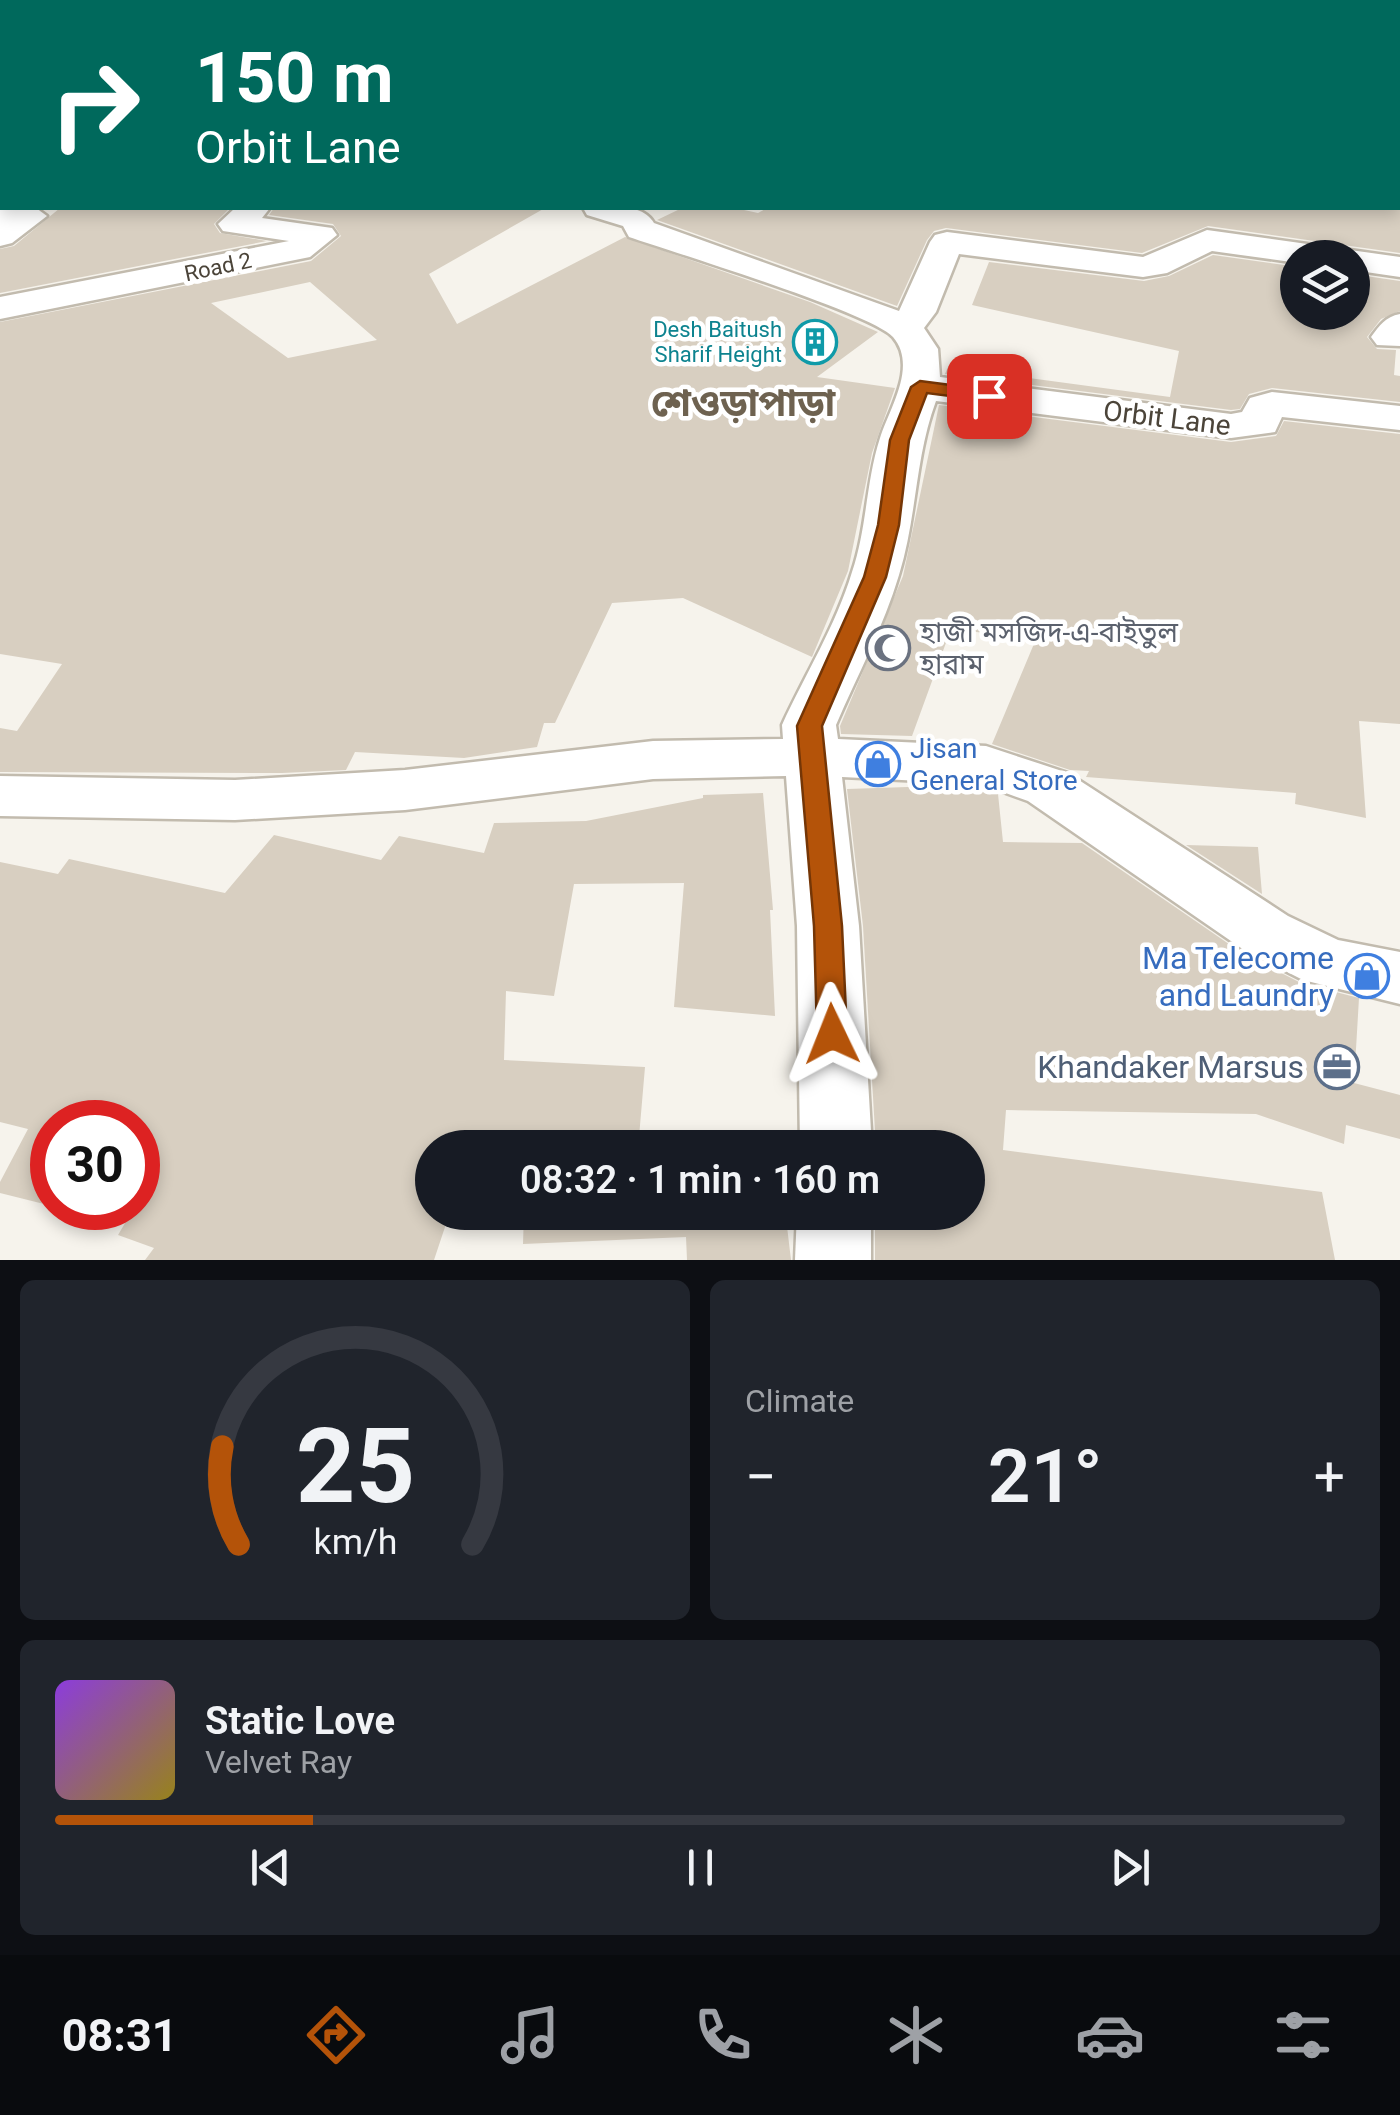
<!DOCTYPE html>
<html lang="en">
<head>
<meta charset="utf-8">
<style>
	body { margin:0; font-family:Roboto,"Noto Sans Bengali",sans-serif; background:#20242c; color:#f1f3f6; height:100vh; display:flex; flex-direction:column; font-size:38px; white-space:nowrap }
	* { box-sizing:border-box; margin:0 }
	p { font-size:32px; color:#9ea1a6 }
	.icon { flex:none; width:55px; height:55px; fill:none; stroke:currentColor; stroke-width:2; stroke-linecap:round; stroke-linejoin:round }
	.map { position:relative; height:1260px; overflow:hidden }
	.details { display:flex; flex-direction:column; gap:20px; padding:20px; background:#0d0f14; flex:1 }
	.details>* { flex:none }
	.guide { position:absolute; left:0px; top:0px; width:1400px; height:210px; box-shadow:0 5px 15px #0003; background:#00695c; color:#fff; overflow:hidden }
	.controls { position:absolute; left:1280px; top:240px; display:grid; gap:20px }
	.controls a { display:grid; place-items:center; width:90px; height:90px; border-radius:50%; background:#171b24; box-shadow:0 5px 15px #0003; font-size:50px }
	.speed { position:absolute; left:30px; top:1100px; display:flex; gap:20px; font-size:50px; font-weight:700; text-align:center }
	.speed>* { display:grid; place-content:center; width:130px; height:130px; border-radius:50%; background:#171b24; box-shadow:0 5px 15px #0003; line-height:1 }
	.speed .limit { border:15px solid #d22; background:#fff; color:#111 }
	.pin { position:absolute; display:grid; place-items:center; width:85px; height:85px; color:#fff; margin:-42px; border-radius:20px; box-shadow:0 5px 15px #0006 }
	.me { position:absolute; width:110px; margin:-55px; rotate:358deg; stroke-linejoin:round; filter:drop-shadow(0 0 8px #0008) }
	.turn { display:flex; align-items:center; gap:35px; height:210px; padding:0 30px; font-size:45px }
	.turn .icon { width:130px; height:130px; stroke-width:2.5 }
	.turn b { display:block; font-size:70px; line-height:85px }
	.big { font-size:75px; font-weight:600; line-height:1.1 }
	.details .widget { flex:1; display:flex; flex-direction:column; justify-content:center; gap:15px; min-width:0; padding:0 35px; border-radius:15px; background:#20242c }
	.details .dial { align-items:center; gap:0 }
	.dial svg { height:260px; overflow:visible; fill:none; stroke:#363941; stroke-width:7; stroke-linecap:round; text-anchor:middle }
	.dial text { fill:#f1f3f6; stroke:none }
	.song { display:flex; align-items:center; gap:30px }
	.cover { width:120px; height:120px; border-radius:15px; background:linear-gradient(135deg,hsl(270 70% 55%),hsl(50 70% 35%)) }
	.played { height:10px; border-radius:5px; background:linear-gradient(90deg,#b45309 20%,#363941 20%) }
	.keys { display:flex; justify-content:space-around; direction:ltr }
	.heat { display:flex; justify-content:space-between; align-items:center; font-size:55px; direction:ltr }
	.details .tiles { flex:1; display:grid; gap:20px; grid-template-columns:1fr 1fr }
	.widget:last-child { grid-column:span 2 }
	.trip { position:absolute; left:415px; top:1130px; width:570px; height:100px; border-radius:50px; background:#171b24; box-shadow:0 5px 15px #0003; font-weight:600; line-height:100px; text-align:center }
	.dock { display:flex; height:160px; justify-content:space-around; align-items:center; background:#090b0e; color:#9ea1a6 }
	.dock .icon { width:70px; height:70px }
	.dock .on { color:#b45309 }
	.dock b { font-size:45px; color:#f1f3f6 }
	.map>svg:first-child { display:block }
	.building { fill:#d8cfc1; fill-rule:evenodd }
	.lines { fill:none; stroke-linecap:round; stroke-linejoin:round }
	.street-casing { stroke:#c2bbae; stroke-width:5 }
	.street { fill:#fff; fill-rule:evenodd }
	.route { fill:#b45309; stroke:#753606; stroke-width:2.5 }
	.labels { text-anchor:middle; dominant-baseline:central; stroke-width:9; stroke-linejoin:round; paint-order:stroke }
	.far-street-label { font-size:22px; fill:#4b4439; stroke:#fff }
	.far-culture-label { font-size:22px; fill:#0d838f; stroke:#fff; text-anchor:end }
	.street-label { font-size:28px; fill:#4b4439; stroke:#fff }
	.worship-label { font-size:28px; fill:#5b616d; stroke:#fff; text-anchor:start }
	.shop-label { font-size:28px; fill:#366cbe; stroke:#fff; text-anchor:start }
	.near-shop-label { font-size:32px; fill:#366cbe; stroke:#fff; text-anchor:end }
	.near-service-label { font-size:32px; fill:#4e5e75; stroke:#fff; text-anchor:end }
	.district-label { font-size:38px; font-weight:bold; fill:#6e6250; stroke:#fff }
</style>
</head>
<body>
<div class="map">
<svg width="1400" height="1260" viewBox="0 0 1400 1260">
	<rect width="100%" height="100%" fill="#f6f3ec"/>
	<g class="building">
		<polygon points="60,208 230,208 214,224 220,233 267,241 0,293 0,249 14,246"/>
		<path d="M 274,208 L 545,208 L 429,274 L 457,324 L 625,237 L 810,302 L 878,332 L 817,377 L 895,388 L 872,453 L 848,571 L 812,657 L 683,598 L 612,603 L 555,723 L 544,723 L 537,747 L 464,758 L 355,752 L 346,770 L 282,773 L 0,772 L 0,728 L 17,731 L 62,664 L 0,654 L 0,322 L 311,261 L 341,236 L 333,224 L 269,215 ZM 310,282 L 377,340 L 288,358 L 211,303 Z"/>
		<polygon points="682,208 735,208 758,213 767,208 1400,208 1400,253 1208,226 1142,253 946,228 934,231 927,240 897,306 657,220"/>
		<polygon points="1213,255 1298,267 1298,312 1352,312 1352,274 1400,281 1400,311 1381,319 1367,337 1377,349 1396,350 1394,375 1400,376 1400,402 1272,388 1249,394 1240,409 1231,410 945,374 948,367 1170,397 1179,351 972,305 989,262 1144,281 1169,276"/>
		<polygon points="939,405 1231,442 1276,436 1284,421 1400,434 1400,724 1359,721 1366,818 1295,804 1296,793 1086,777 1089,771 1070,770 992,744 1036,639 951,629 912,736 841,734 840,726 903,576"/>
		<polygon points="938,786 980,788 998,794 1003,842 1082,843 1242,953 1301,983 1359,998 1354,1083 1400,1095 1400,1139 1346,1125 1344,1144 1256,1114 1006,1110 1003,1150 1322,1192 1335,1260 875,1260 875,1212 968,1212 968,1148 876,1148 863,926 847,789"/>
		<polygon points="763,793 773,910 770,910 775,1016 674,1007 684,883 574,884 554,996 506,991 504,1060 645,1067 639,1137 796,1136 796,1148 432,1148 432,1212 450,1212 434,1260 145,1260 154,1248 118,1235 134,1208 138,1208 138,1122 52,1122 52,1206 0,1193 0,1182 28,1129 0,1122 0,862 58,874 69,859 225,893 274,835 381,860 399,836 484,853 494,823 586,821 703,798 703,795"/>
		<polygon points="1186,845 1258,847 1262,894"/>
		<polygon points="524,1212 793,1212 793,1218 786,1218 791,1260 687,1260 686,1237 523,1244"/>
	</g>
	<g class="lines">
		<defs>
			<g id="street">
				<polygon points="1195,0 1246,0 1247,2 1197,2"/>
				<rect x="0" y="8" width="2" height="14"/>
				<rect x="1398" y="9" width="2" height="14"/>
				<polygon points="0,201 2,208 36,208 47,216 12,243 0,246"/>
				<polygon points="235,208 270,208 262,218 332,228 337,235 310,257 0,319 0,297 289,241 223,231 218,224"/>
				<path d="M 583,208 C 606,207 641,201 654,223 L 899,311 L 930,242 L 935,235 L 947,232 L 1143,257 L 1207,230 L 1400,257 L 1400,277 L 1352,270 L 1352,258 L 1298,258 L 1298,263 L 1212,251 L 1167,273 L 1143,277 L 959,254 L 936,312 L 924,328 L 938,349 L 940,377 L 1231,414 L 1242,412 L 1250,398 L 1272,392 L 1400,406 L 1400,430 L 1282,417 L 1275,432 L 1231,438 L 936,401 C 915,457 917,517 899,575 C 884,626 857,676 836,725 L 838,739 L 986,746 L 1068,773 L 1288,916 L 1338,940 L 1400,952 L 1400,1004 L 1303,980 L 1244,950 L 1028,801 L 981,784 L 842,777 L 859,926 L 872,1148 L 800,1148 L 797,926 L 786,776 L 653,779 L 405,810 L 235,820 L 0,816 L 0,776 L 235,780 L 405,770 L 653,741 L 783,739 L 782,725 C 805,675 836,625 852,572 C 867,528 866,481 880,438 C 889,409 918,366 893,337 C 871,313 673,252 629,237 L 623,226 L 587,215 Z"/>
				<path d="M 1400,314 L 1400,346 L 1377,345 L 1371,337 C 1380,325 1385,317 1400,314 Z"/>
				<polygon points="797,1212 871,1212 871,1260 795,1260"/>
			</g>
		</defs>
		<use href="#street" class="street-casing"/>
		<use href="#street" class="street"/>
	</g>
	<polygon class="route" points="920,381 989,390 998,396 989,401 927,393 909,440 899,525 886,577 822,726 842,926 847,1034 843,1042 832,1046 821,1042 817,1034 814,926 797,726 864,577 878,525 890,440 911,387"/>
	<defs>
		<symbol id="building-ring" viewBox="-11 -11 22 22"><circle r="9.5" fill="#fff" stroke="#0f9aa8" stroke-width="1.5"/><path d="M-4-6H4V6H1V3H-1V6H-4ZM-2.5-4.3h1.7v1.8h-1.7ZM.8-4.3h1.7v1.8H.8ZM-2.5-1h1.7V.8h-1.7ZM.8-1h1.7V.8H.8Z" fill="#0f9aa8"/></symbol>
		<symbol id="mosque-ring" viewBox="-11 -11 22 22"><circle r="9.5" fill="#fff" stroke="#6b7280" stroke-width="1.5"/><path d="M3.5-4.9A6 6 0 1 0 3.5 4.9A5 5 0 1 1 3.5-4.9Z" fill="#6b7280"/></symbol>
		<symbol id="shop-ring" viewBox="-11 -11 22 22"><circle r="9.5" fill="#fff" stroke="#3f7fe0" stroke-width="1.5"/><path d="M-5-2.5h2.3a2.7 3.5 0 0 1 5.4 0H5L5.5 6h-11ZM-1.5-2.5h3a1.5 2.3 0 0 0-3 0Z" fill="#3f7fe0"/></symbol>
		<symbol id="office-ring" viewBox="-11 -11 22 22"><circle r="9.5" fill="#fff" stroke="#5c6f8a" stroke-width="1.5"/><path d="M-6-3h4V-5.5h4V-3h4V5H-6ZM-1-4.5V-3h2v-1.5ZM-6 0V1H6V0Z" fill="#5c6f8a"/></symbol>
	</defs>
	<g fill-rule="evenodd">
		<use href="#building-ring" x="790" y="317" width="50" height="50"/>
		<use href="#mosque-ring" x="863" y="623" width="50" height="50"/>
		<use href="#shop-ring" x="853" y="739" width="50" height="50"/>
		<use href="#shop-ring" x="1342" y="951" width="50" height="50"/>
		<use href="#office-ring" x="1312" y="1042" width="50" height="50"/>
	</g>
	<g class="labels">
		<g class="far-street-label">
			<text transform="translate(218 267) rotate(-12)">Road 2</text>
		</g>
		<g class="far-culture-label">
			<text x="782" y="329">Desh Baitush<tspan x="782" dy="25">Sharif Height</tspan></text>
		</g>
		<g class="street-label">
			<text transform="translate(1167 418) rotate(7)">Orbit Lane</text>
		</g>
		<g class="worship-label">
			<text x="920" y="632">হাজী মসজিদ-এ-বাইতুল<tspan x="920" dy="32">হারাম</tspan></text>
		</g>
		<g class="shop-label">
			<text x="910" y="748">Jisan<tspan x="910" dy="32">General Store</tspan></text>
		</g>
		<g class="near-shop-label">
			<text x="1334" y="958">Ma Telecome<tspan x="1334" dy="37">and Laundry</tspan></text>
		</g>
		<g class="near-service-label">
			<text x="1304" y="1067">Khandaker Marsus</text>
		</g>
		<g class="district-label">
			<text x="743" y="403">শেওড়াপাড়া</text>
		</g>
	</g>
</svg>
<div class="controls">
<a><svg class="icon" aria-label="layers" viewBox="0 0 24 24"><path d="M12 4l9 5-9 5-9-5zM3 14l9 5 9-5"/></svg></a>
</div>
<div class="speed"><div class="limit">30</div></div>
<div class="pin" style="left:989px;top:396px;background:#d93025"><svg class="icon" aria-label="arrive" viewBox="0 0 24 24"><path d="M6 21V4h12l-3 4 3 4H6"/></svg></div>
<svg class="me" style="left:832px;top:1034px" viewBox="-20 -20 40 40"><path d="M0-17L14 15 0 8-14 15z" fill="#b45309" stroke="#fff" stroke-width="4"/></svg>
<div class="trip">08:32 · 1 min · 160 m</div>
<div class="guide">
<div class="turn"><svg class="icon" aria-label="right" viewBox="0 0 24 24"><path d="M7 20v-9h11M14 6l5 5-5 5"/></svg><div><b>150 m</b>Orbit Lane</div></div>
</div>
</div>
<section class="details">
<div class="tiles">
<div class="widget dial"><svg viewBox="0 0 100 80">
<path d="M14 69A42 42 0 1 1 86 69"/>
<path d="M14 69A42 42 0 0 1 9 39" stroke="#b45309"/>
<text x="50" y="56" font-size="32" font-weight="700">25</text>
<text x="50" y="72" font-size="11">km/h</text>
</svg></div>
<div class="widget"><p>Climate</p>
<div class="heat"><a>−</a><b class="big">21°</b><a>+</a></div>
</div>
<div class="widget">
<div class="song"><i class="cover"></i><div><b>Static Love</b><p>Velvet Ray</p></div></div>
<div class="played"></div>
<div class="keys"><svg class="icon" aria-label="previous" viewBox="0 0 24 24"><path d="M18 5L8 12l10 7zM5 5v14"/></svg><svg class="icon" aria-label="pause" viewBox="0 0 24 24"><path d="M8 5v14M16 5v14"/></svg><svg class="icon" aria-label="next" viewBox="0 0 24 24"><path d="M6 5l10 7-10 7zM19 5v14"/></svg></div>
</div>
</div>
</section>
<nav class="dock">
<b>08:31</b>
<svg class="icon on" aria-label="directions" viewBox="0 0 24 24"><path d="M12 3l9 9-9 9-9-9zM9 14v-3h6M13 9l2 2-2 2"/></svg>
<svg class="icon" aria-label="music" viewBox="0 0 24 24"><path d="M9 18V5l10-2v13"/><circle cx="6" cy="18" r="3"/><circle cx="16" cy="16" r="3"/></svg>
<svg class="icon" aria-label="phone" viewBox="0 0 24 24"><path d="M5 4h4l2 5-3 2q2 4 5 5l2-3 5 2v4C11 20 4 13 5 4z"/></svg>
<svg class="icon" aria-label="climate" viewBox="0 0 24 24"><path d="M12 3v18M4 7l16 10M4 17L20 7"/></svg>
<svg class="icon" aria-label="car" viewBox="0 0 24 24"><path d="M5 17H2v-5l4-1 3-4h7l3 4 3 1v5h-3M9 17h6M6 11h13"/><circle cx="7" cy="17" r="2"/><circle cx="17" cy="17" r="2"/></svg>
<svg class="icon" aria-label="filters" viewBox="0 0 24 24"><path d="M4 7h16M4 17h16"/><circle cx="9" cy="7" r="2"/><circle cx="15" cy="17" r="2"/></svg>
</nav>
</body>
</html>
